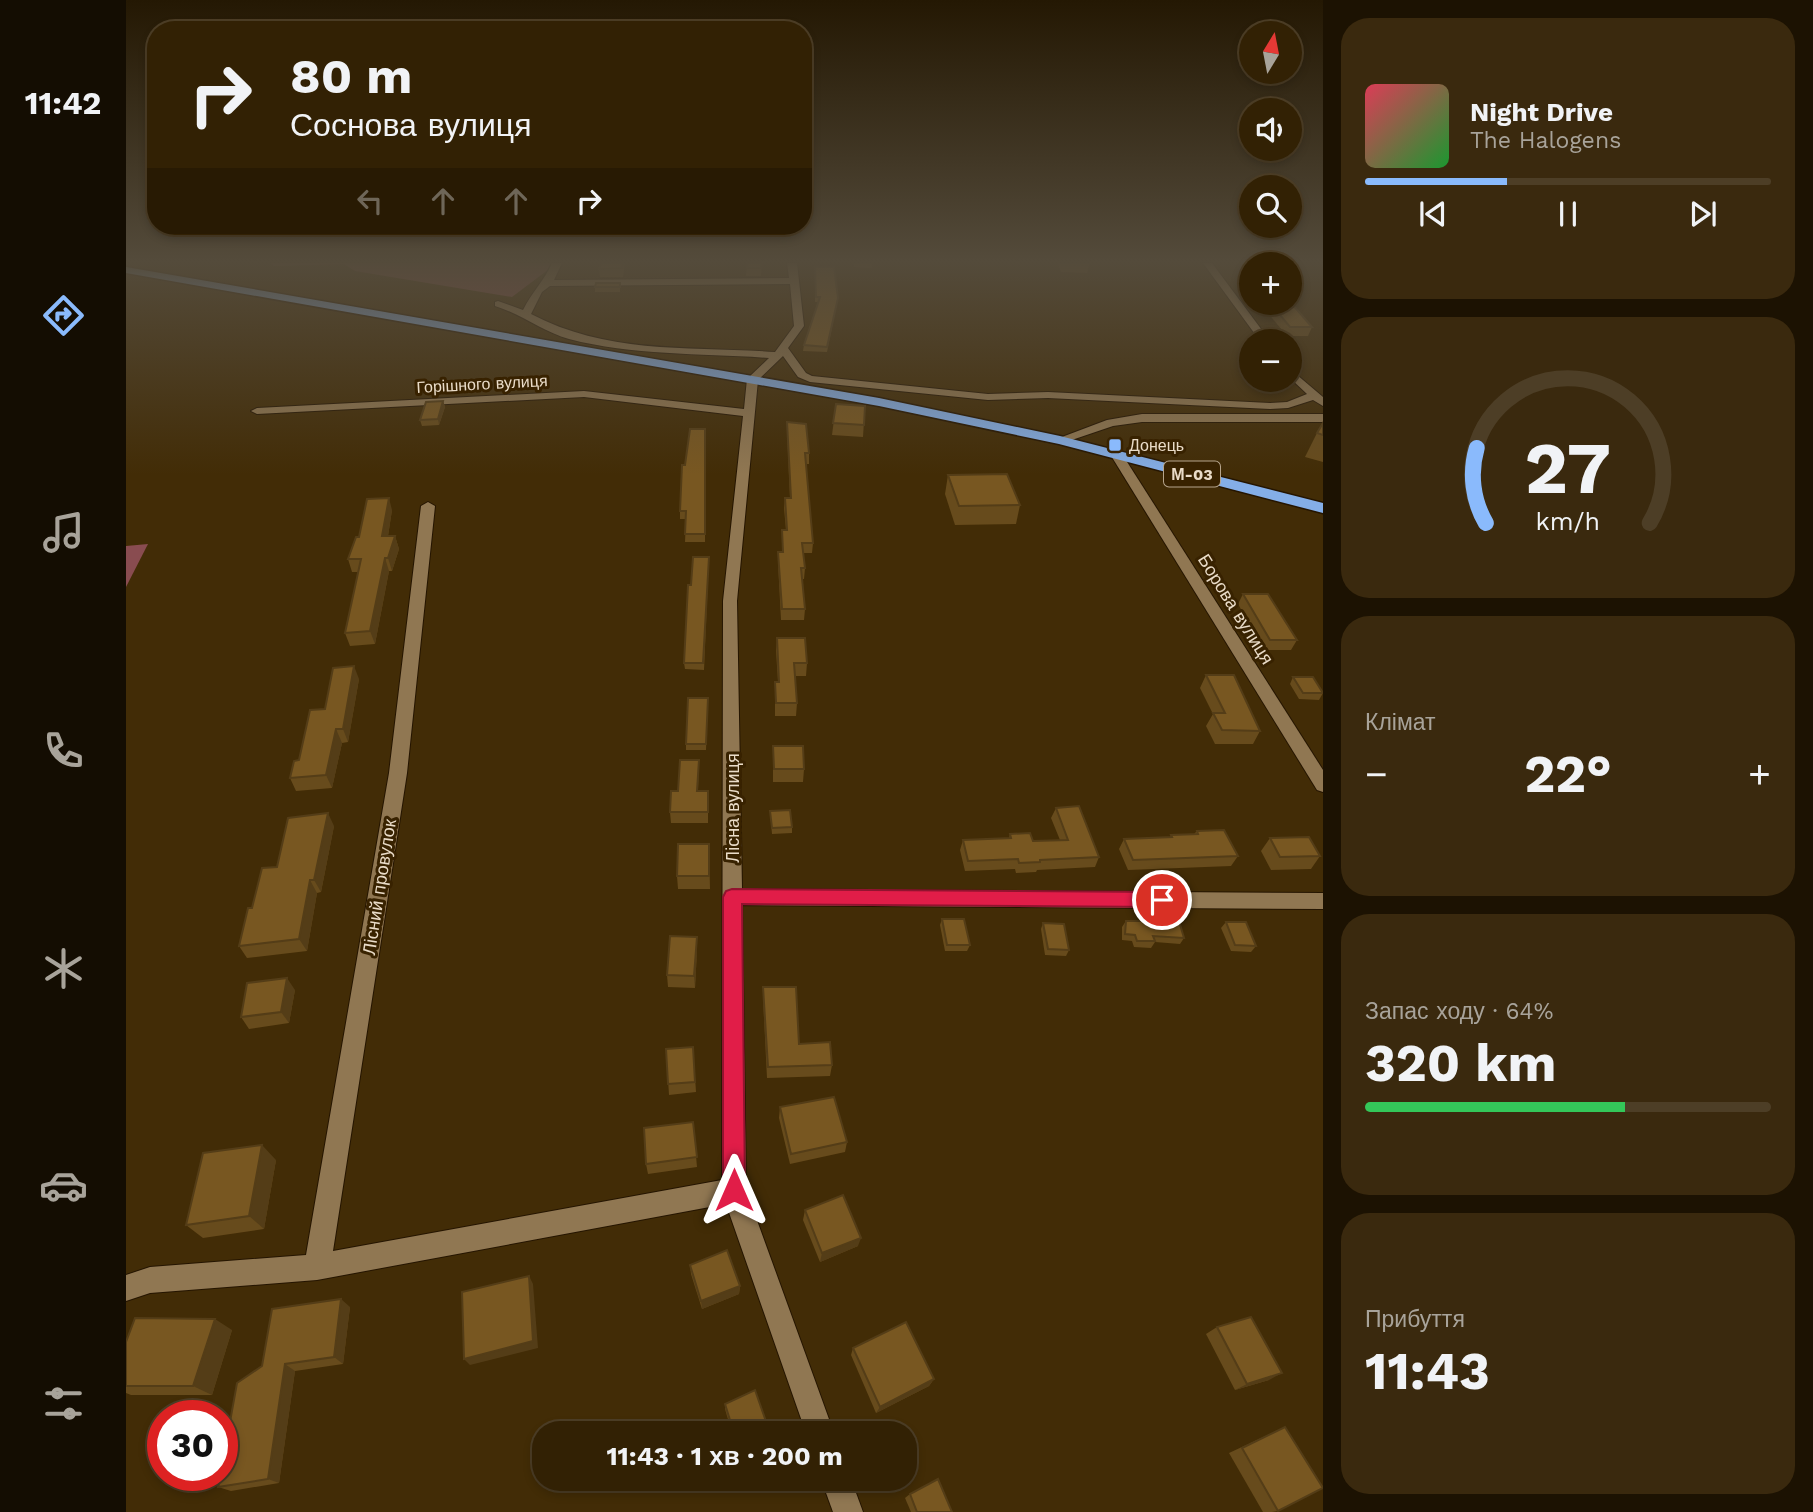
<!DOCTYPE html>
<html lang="uk">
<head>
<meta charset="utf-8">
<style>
	body { margin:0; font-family:"Work Sans",sans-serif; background:#3a290e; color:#f1f3f6; height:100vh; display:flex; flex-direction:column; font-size:26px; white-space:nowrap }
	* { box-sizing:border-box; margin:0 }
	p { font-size:23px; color:#a8a39a }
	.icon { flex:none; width:38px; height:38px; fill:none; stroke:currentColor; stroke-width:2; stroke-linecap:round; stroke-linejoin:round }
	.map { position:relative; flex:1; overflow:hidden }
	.panel { display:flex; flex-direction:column; gap:18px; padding:18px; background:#1c1202; width:490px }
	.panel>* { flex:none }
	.banner { position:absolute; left:21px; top:21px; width:665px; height:214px; border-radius:28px; box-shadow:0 4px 10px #0003,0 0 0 2px #4d3e26; background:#322104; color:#f1f3f6; overflow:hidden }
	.needle { width:46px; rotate:10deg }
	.buttons { position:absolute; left:1113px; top:21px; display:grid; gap:14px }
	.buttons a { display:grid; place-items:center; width:63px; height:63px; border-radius:50%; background:#322104; box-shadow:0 4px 10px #0003,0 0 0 2px #4d3e26; font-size:35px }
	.speed { position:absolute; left:21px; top:1400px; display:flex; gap:14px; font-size:35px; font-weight:700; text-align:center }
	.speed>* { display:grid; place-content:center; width:91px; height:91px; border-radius:50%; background:#322104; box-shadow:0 4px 10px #0003,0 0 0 2px #4d3e26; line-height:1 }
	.speed .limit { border:10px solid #d22; background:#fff; color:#111 }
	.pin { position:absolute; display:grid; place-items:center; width:60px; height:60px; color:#fff; margin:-30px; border:4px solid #fff; border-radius:50%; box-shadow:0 2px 7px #0007 }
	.me { position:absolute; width:77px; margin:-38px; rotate:0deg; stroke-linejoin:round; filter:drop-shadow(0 0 5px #0008) }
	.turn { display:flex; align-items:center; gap:24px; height:147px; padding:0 28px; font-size:32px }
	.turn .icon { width:91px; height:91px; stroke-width:2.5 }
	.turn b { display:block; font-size:49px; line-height:60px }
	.lanes { display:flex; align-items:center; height:66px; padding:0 28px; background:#0003; justify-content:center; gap:35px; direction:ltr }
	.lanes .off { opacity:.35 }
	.big { font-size:52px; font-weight:700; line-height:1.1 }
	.panel .widget { flex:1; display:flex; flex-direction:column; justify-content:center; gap:10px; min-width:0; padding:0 24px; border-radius:28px; background:#3a290e }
	.panel .dial { align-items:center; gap:0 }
	.dial svg { height:182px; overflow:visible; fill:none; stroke:#4d3e26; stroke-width:7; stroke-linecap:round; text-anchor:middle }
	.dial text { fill:#f1f3f6; stroke:none }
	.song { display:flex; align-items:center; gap:21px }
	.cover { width:84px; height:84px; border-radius:10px; background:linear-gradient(135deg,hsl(350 70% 55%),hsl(130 70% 35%)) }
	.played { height:7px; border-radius:4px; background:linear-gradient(90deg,#8abafc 35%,#4d3e26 35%) }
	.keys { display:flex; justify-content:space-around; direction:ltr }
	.heat { display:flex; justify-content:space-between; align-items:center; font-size:38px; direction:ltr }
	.charge { height:10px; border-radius:5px; background:linear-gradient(90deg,#34c759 64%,#4d3e26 0) }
	.trip { position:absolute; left:406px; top:1421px; width:385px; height:70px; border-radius:28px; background:#322104; box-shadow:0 4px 10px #0003,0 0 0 2px #4d3e26; font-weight:700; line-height:70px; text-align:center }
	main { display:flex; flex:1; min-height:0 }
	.dock { display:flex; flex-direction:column; width:126px; justify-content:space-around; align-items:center; background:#140d02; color:#a8a39a }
	.dock .icon { width:49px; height:49px }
	.dock .selected { color:#8abafc }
	.dock b { font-size:32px; color:#f1f3f6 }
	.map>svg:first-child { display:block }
	.forest { fill:#894c50 }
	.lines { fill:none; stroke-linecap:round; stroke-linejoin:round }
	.street-casing { stroke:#251500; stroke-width:2 }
	.highway-casing { stroke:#251500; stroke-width:3 }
	.street { fill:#907752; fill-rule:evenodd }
	.highway { fill:#84aee7; fill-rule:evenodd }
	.wall { fill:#674b1c }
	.shaded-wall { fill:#543d17 }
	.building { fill:#785721; stroke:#543d17; stroke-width:2 }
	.route { fill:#e11d48; stroke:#92132f; stroke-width:2 }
	.poi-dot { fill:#8abafc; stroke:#382200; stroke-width:2.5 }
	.labels { text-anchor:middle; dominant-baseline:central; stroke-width:6; stroke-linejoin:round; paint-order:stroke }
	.far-street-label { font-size:16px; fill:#eadcc8; stroke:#382200 }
	.far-poi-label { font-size:16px; fill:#eadcc8; stroke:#382200; text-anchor:start }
	.shield { fill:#382200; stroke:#b5a48c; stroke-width:2 }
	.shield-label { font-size:16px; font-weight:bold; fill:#eadcc8 }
	.street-label { font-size:18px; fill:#eadcc8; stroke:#382200 }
</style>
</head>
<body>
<main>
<nav class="dock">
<b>11:42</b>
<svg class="icon selected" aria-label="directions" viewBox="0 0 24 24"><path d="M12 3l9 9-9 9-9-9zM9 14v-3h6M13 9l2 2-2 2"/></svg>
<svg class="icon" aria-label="music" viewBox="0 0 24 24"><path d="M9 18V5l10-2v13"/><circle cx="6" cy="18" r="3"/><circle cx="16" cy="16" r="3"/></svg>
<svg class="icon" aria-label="phone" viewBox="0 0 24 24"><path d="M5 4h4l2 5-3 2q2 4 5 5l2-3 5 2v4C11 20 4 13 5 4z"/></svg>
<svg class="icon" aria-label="climate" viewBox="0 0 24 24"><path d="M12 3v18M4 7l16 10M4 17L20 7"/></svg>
<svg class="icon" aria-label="car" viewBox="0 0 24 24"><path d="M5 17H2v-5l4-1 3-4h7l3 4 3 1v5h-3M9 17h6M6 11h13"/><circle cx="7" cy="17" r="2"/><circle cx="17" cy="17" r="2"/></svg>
<svg class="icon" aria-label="filters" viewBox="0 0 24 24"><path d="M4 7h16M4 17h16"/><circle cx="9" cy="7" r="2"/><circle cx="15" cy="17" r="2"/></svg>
</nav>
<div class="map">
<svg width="1197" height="1512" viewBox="0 0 1197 1512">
	<rect width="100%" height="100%" fill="#422c06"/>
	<g class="forest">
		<polygon points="144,263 431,263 386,297 229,271 218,264 148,266"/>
		<polygon points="22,544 0,587 0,546"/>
	</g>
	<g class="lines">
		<defs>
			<g id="street">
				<path d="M 426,263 L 436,263 L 428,280 L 663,278 L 661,263 L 671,263 L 678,326 L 662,348 L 680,373 L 686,376 L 862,394 L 922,392 L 1144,403 L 1161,402 L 1181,394 L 1164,378 L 1164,369 L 1197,397 L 1197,406 L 1187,400 L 1162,408 L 1144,409 L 922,398 L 862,400 L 684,382 L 672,377 L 657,356 L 632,380 L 611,601 L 616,889 L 1197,893 L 1197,909 L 616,905 L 620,1190 L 708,1433 L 680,1433 L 600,1204 L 191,1280 L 24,1293 L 0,1301 L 0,1275 L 24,1267 L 180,1255 L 263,773 L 295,506 L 302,502 L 309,506 L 281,773 L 207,1251 L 596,1180 L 597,601 L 617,416 L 458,397 L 131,414 L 125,411 L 131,408 L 458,391 L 618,409 L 621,379 L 643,358 C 576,353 508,356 443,339 C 417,332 395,314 369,306 L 369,302 L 372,301 L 397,310 C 406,292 418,281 426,263 ZM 664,284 L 668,326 L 649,352 C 564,346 483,355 405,314 L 416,292 L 424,286 Z"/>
				<polygon points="1077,263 1086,263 1144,341 1134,341"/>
				<polygon points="1016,414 1197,414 1197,422 1016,422 987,426 934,444 928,440 981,420"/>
				<polygon points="990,450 996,454 1197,770 1197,792 1191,790 984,454"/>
				<polygon points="695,1479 725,1479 737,1512 707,1512"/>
			</g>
			<polygon id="highway" points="0,267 753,398 934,436 1197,503 1197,513 933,444 753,406 0,273"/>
		</defs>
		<use href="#street" class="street-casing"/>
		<use href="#highway" class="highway-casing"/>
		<use href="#street" class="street"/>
		<use href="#highway" class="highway"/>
	</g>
	<g class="wall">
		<polygon points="475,263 499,263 497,277 474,277 473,269"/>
		<polygon points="621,263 636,263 635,276 620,276"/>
		<polygon points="728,263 746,263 746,268 728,267"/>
		<polygon points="932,263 964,263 961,273 935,272"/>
		<polygon points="689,267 711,303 701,352 677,351 678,345 692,302 689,302"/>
		<polygon points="494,283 494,292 469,292 469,287"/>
		<polygon points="1144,303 1186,327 1182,336 1161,336 1141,312"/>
		<polygon points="317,401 319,407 313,425 296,426 294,420"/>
		<polygon points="710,404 739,406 737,437 706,435"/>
		<polygon points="661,422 683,453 683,464 680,464 687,543 686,553 677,553 679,568 678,579 676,579 679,609 678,620 655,620 652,563 652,552 656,552 656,530 660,530 658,508 659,498 664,498 661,432"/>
		<polygon points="1197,423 1197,462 1179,457 1191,433"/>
		<polygon points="579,429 579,542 559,542 560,519 554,519 554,511 559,465"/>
		<polygon points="822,475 894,505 890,524 829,525 819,494"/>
		<polygon points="266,510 262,536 269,536 273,549 266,571 263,571 249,644 224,646 219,633 232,572 226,572 222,559 233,537"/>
		<polygon points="583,557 578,670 559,669 558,663"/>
		<polygon points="1117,594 1171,640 1165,650 1138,650 1112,604"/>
		<polygon points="651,638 681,663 680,676 669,676 671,703 670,716 649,716 649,682 652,682 650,651"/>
		<polygon points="1080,675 1134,731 1127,744 1089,744 1080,726 1087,714 1074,688"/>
		<polygon points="1167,677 1197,693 1193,700 1173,699 1164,684"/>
		<polygon points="233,679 222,742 216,743 206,788 170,791 164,778 199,709"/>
		<polygon points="582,698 580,750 560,750 560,744"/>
		<polygon points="647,746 678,769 677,782 647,782"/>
		<polygon points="573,760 572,791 582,791 582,823 545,823 544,812 552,791"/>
		<polygon points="930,808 973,857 969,867 911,870 910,872 890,873 889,869 839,871 834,850 837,840 883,838 884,834 907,841 934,840 925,818"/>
		<polygon points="644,811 666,827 666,833 646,834"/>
		<polygon points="208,826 195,892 191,893 181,951 121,958 113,946 126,908 151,867"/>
		<polygon points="1071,831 1112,856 1105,866 1002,870 993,849 998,839 1044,837 1045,835 1068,834"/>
		<polygon points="1144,838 1194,856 1185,869 1145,870 1135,851"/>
		<polygon points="583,844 584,889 552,889 551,876"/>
		<polygon points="816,919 844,945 841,951 819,951 814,925"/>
		<polygon points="1000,921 1058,938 1054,944 1029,942 1025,948 1008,947 1006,941 996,940 996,927"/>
		<polygon points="1100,922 1130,946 1125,952 1105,951 1095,928"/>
		<polygon points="917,923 943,950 940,956 919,955 915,929"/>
		<polygon points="571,937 571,950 569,988 542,987 541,975"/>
		<polygon points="637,987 673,1044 706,1065 704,1076 641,1078 637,998"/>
		<polygon points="169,990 163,1023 123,1029 115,1017"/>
		<polygon points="567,1047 570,1092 543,1095 540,1049"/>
		<polygon points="654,1107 721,1142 719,1152 664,1164 653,1118"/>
		<polygon points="567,1122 571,1167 522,1174 520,1164"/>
		<polygon points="150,1160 138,1229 77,1238 60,1225"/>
		<polygon points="679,1210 732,1246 694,1262 677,1220"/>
		<polygon points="564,1265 614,1286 613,1294 576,1309 565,1274"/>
		<polygon points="224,1307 217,1364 169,1371 153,1483 105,1491 92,1487 111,1383"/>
		<polygon points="1091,1327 1143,1380 1109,1390 1080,1334"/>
		<polygon points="106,1330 86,1395 5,1395 0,1393 0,1342"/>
		<polygon points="727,1348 808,1379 803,1386 750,1413 725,1355"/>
		<polygon points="599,1404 644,1433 606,1433 599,1409"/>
		<polygon points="1159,1427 1152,1511 1146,1512 1137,1512 1103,1453"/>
		<polygon points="784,1494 826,1512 785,1512 779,1498"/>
	</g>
	<g class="shaded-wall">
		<polygon points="317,401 319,407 313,425 312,419"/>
		<polygon points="263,498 266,510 260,549 256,536"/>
		<polygon points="269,536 273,549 266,571 262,558"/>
		<polygon points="259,558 263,571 249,644 244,631"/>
		<polygon points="228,666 233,679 222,742 217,729"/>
		<polygon points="210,729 216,743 206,788 200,775"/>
		<polygon points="202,813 208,826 195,892 188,880"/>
		<polygon points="184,880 191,893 181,951 173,939"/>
		<polygon points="571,937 571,950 569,988 568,976"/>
		<polygon points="161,978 169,990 163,1023 155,1012"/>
		<polygon points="136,1145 150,1160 138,1229 123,1216"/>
		<polygon points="735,1238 732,1246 694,1262 696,1253"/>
		<polygon points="403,1276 407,1284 412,1348 344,1365 338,1359"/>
		<polygon points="614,1286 613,1294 576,1309 575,1301"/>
		<polygon points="215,1299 224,1307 217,1364 208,1357"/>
		<polygon points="89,1319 106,1330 86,1395 67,1386"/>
		<polygon points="159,1364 169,1371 153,1483 142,1479"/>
		<polygon points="1156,1373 1143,1380 1109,1390 1121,1384"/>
		<polygon points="808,1379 803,1386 750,1413 754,1407"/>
		<polygon points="638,1479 646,1479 624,1489 625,1485"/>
	</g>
	<g class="building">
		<polygon points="475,263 497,263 496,268 473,269"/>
		<polygon points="621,263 636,263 635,268 621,268"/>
		<polygon points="689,267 708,267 712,298 701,347 678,345 694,297 690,297"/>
		<polygon points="470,283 494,283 494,287 469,287"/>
		<polygon points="1144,303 1166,304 1186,327 1164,327"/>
		<polygon points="317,401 312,419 294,420 300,402"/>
		<polygon points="710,404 739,406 738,425 707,423"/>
		<polygon points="661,422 680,424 683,453 679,453 687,543 676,543 679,568 675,568 679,609 656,609 652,552 657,552 656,530 661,530 659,498 665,498"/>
		<polygon points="1197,423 1197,435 1191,433"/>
		<polygon points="564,429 579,429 579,534 559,534 560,511 554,511 556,465 559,465"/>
		<polygon points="881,474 894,505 833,506 822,475"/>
		<polygon points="263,498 256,536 269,536 262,558 259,558 244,631 219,633 235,559 222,559 230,537 233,537 241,499"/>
		<polygon points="567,557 583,557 577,663 558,663 562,585 565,585"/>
		<polygon points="1117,594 1142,594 1171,640 1144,640"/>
		<polygon points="651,638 679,638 681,663 668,663 671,703 650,703 649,682 653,682"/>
		<polygon points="228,666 217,729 210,729 200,775 164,778 168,761 173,760 184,710 199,709 207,668"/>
		<polygon points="1080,675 1108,675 1134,731 1096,730 1087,713 1099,713"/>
		<polygon points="1167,677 1187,677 1197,693 1177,693"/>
		<polygon points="562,698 582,698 580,744 560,744"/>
		<polygon points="647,746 677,746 678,769 648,769"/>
		<polygon points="554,760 573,760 571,791 582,791 582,812 544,812 545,791 552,791"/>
		<polygon points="953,806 973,857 914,860 914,862 893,863 892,859 842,861 837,840 885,838 884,834 904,833 907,841 942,840 930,808"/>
		<polygon points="664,810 666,827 646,828 644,811"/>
		<polygon points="202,813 188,880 184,880 173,939 113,946 122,908 126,908 136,868 151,867 162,818"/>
		<polygon points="1098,830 1112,856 1007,860 998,839 1046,837 1045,835 1072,834 1071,831"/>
		<polygon points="1183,837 1194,856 1154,857 1144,838"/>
		<polygon points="552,844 583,844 583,876 551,876"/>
		<polygon points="816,919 838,919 844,945 821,945"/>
		<polygon points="1000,921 1053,921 1058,938 1027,936 1029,941 1011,941 1009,935 999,934"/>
		<polygon points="1100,922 1120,922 1130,946 1109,945"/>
		<polygon points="917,923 938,924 943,950 922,949"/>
		<polygon points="544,936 571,937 568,976 541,975"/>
		<polygon points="161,978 155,1012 115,1017 121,983"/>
		<polygon points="637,987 670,987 673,1044 704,1042 706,1065 642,1067"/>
		<polygon points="567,1047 569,1082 542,1084 540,1049"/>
		<polygon points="708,1097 721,1142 665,1154 654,1107"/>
		<polygon points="567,1122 571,1157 520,1164 518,1128"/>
		<polygon points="136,1145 123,1216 60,1225 77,1153"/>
		<polygon points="717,1195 735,1238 696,1253 679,1210"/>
		<polygon points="601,1250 614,1286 575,1301 564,1265"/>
		<polygon points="403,1276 407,1341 338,1359 336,1292"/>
		<polygon points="215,1299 208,1357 159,1364 142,1479 92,1487 95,1475 96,1475 96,1466 111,1383 136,1366 146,1309"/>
		<polygon points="1125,1317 1156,1373 1121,1384 1091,1327"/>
		<polygon points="9,1318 89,1319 67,1386 0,1386 0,1342"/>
		<polygon points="780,1322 808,1379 754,1407 727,1348"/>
		<polygon points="629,1390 644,1433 608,1433 599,1404"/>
		<polygon points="1159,1427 1197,1488 1152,1511 1116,1448"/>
		<polygon points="623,1479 638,1479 625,1485"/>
		<polygon points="812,1479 826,1512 791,1512 784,1494"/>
	</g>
	<linearGradient id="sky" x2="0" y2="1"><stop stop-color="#241803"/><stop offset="0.55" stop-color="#544b3b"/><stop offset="1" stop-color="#544b3b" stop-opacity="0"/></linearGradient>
	<rect width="1197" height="475" fill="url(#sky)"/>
	<polygon class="route" points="606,889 1036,892 1042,894 1045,900 1042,905 1036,907 616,904 619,1190 616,1198 608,1202 600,1198 597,1190 597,897 600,891"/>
	<rect class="poi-dot" x="982" y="438" width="14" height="14" rx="3.5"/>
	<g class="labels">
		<g class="far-street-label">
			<text transform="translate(356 384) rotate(-3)">Горішного вулиця</text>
		</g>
		<g class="far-poi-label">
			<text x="1003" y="445">Донець</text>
		</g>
		<rect class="shield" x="1038" y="461.5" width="56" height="25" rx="5"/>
		<g class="shield-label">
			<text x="1066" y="474">М-03</text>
		</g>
		<g class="street-label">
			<text transform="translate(1110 609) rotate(58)">Борова вулиця</text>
			<text transform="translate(606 808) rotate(-90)">Лісна вулиця</text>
			<text transform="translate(253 887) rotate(-81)">Лісний провулок</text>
		</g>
	</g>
</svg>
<div class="buttons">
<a><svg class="needle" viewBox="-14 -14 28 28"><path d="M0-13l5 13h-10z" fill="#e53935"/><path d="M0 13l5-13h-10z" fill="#a8a39a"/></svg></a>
<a><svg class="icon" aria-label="sound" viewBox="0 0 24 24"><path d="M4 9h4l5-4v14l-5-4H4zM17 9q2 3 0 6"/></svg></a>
<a><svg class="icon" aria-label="search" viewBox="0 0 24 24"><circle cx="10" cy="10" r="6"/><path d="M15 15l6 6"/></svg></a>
<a>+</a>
<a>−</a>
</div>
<div class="speed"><div class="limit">30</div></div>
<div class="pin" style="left:1036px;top:900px;background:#d93025"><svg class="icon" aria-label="arrive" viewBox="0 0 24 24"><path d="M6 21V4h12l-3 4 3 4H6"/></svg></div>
<svg class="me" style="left:608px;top:1190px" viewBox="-20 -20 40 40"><path d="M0-17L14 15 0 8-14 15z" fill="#e11d48" stroke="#fff" stroke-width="4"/></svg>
<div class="trip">11:43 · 1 хв · 200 m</div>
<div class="banner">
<div class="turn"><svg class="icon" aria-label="right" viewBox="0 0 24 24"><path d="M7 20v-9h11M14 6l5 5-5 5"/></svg><div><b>80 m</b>Соснова вулиця</div></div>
<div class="lanes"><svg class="icon off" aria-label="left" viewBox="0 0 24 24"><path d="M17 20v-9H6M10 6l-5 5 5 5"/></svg><svg class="icon off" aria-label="ahead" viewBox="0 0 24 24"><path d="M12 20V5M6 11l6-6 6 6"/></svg><svg class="icon off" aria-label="ahead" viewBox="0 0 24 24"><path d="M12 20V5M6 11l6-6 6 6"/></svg><svg class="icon" aria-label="right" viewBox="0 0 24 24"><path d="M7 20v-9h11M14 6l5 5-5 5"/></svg></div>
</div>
</div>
<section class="panel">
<div class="widget">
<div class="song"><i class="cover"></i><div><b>Night Drive</b><p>The Halogens</p></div></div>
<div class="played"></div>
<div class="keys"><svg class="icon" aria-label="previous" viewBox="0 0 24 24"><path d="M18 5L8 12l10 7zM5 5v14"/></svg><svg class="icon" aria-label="pause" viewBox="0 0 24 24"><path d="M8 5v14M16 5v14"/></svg><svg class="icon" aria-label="next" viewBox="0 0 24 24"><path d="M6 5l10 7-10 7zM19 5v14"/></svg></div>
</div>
<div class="widget dial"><svg viewBox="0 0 100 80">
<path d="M14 69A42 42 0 1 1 86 69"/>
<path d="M14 69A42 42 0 0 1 10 36" stroke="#8abafc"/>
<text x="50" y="56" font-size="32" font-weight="700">27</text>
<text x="50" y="72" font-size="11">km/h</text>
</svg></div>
<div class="widget"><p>Клімат</p>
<div class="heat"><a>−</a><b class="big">22°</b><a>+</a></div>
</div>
<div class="widget"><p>Запас ходу · 64%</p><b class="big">320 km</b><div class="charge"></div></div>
<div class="widget"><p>Прибуття</p><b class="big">11:43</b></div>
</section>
</main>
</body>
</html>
